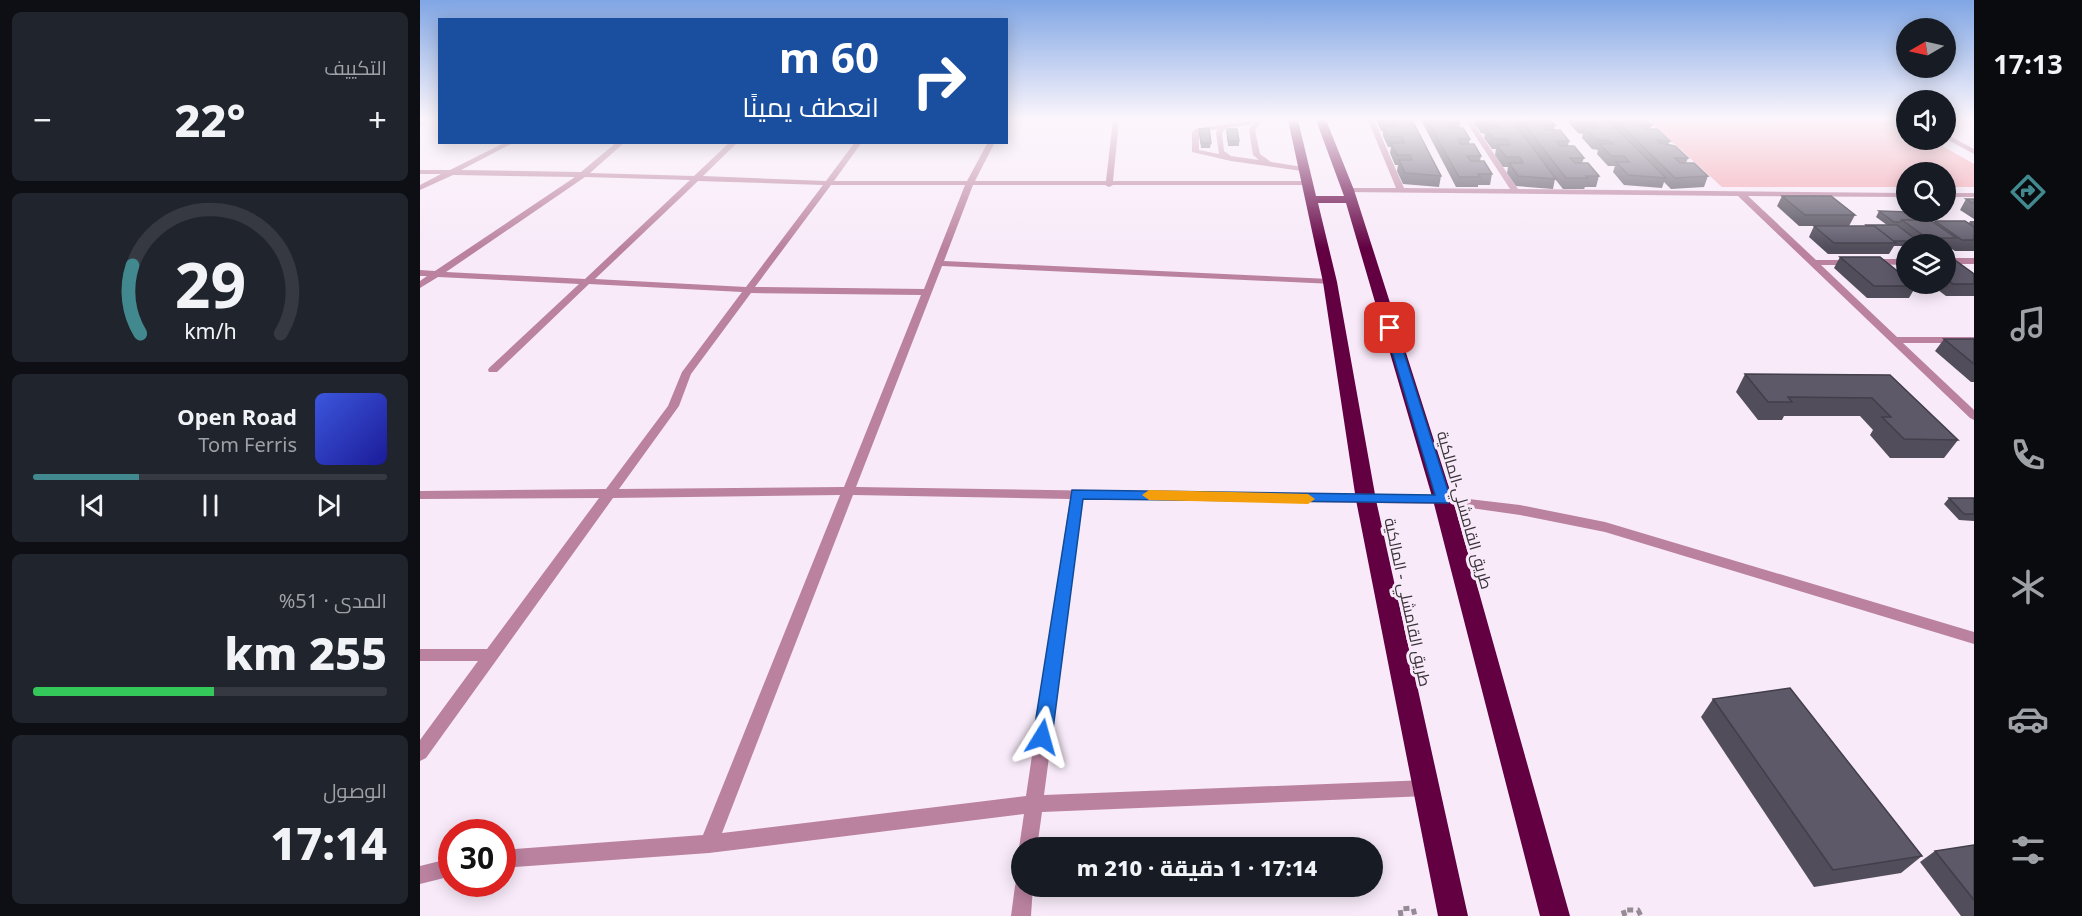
<!DOCTYPE html>
<html lang="ar">
<head>
<meta charset="utf-8">
<style>
	body { margin:0; font-family:"Noto Sans",Cairo,sans-serif; background:#20242c; color:#f1f3f6; direction:rtl; height:100vh; display:flex; flex-direction:column; font-size:22px; white-space:nowrap }
	* { box-sizing:border-box; margin:0 }
	p { font-size:20px; color:#9ea1a6 }
	.icon { flex:none; width:33px; height:33px; fill:none; stroke:currentColor; stroke-width:2; stroke-linecap:round; stroke-linejoin:round }
	.map { position:relative; flex:1; overflow:hidden; direction:ltr }
	.details { display:flex; flex-direction:column; gap:12px; padding:12px; background:#0d0f14; width:420px }
	.details>* { flex:none }
	.banner { position:absolute; left:18px; top:18px; width:570px; height:126px; border-radius:0px; box-shadow:0 3px 15px #0003; direction:rtl; background:#1a4fa0; color:#fff; overflow:hidden }
	.needle { width:39px; rotate:261deg }
	.fabs { position:absolute; left:1476px; top:18px; display:grid; gap:12px }
	.fabs a { display:grid; place-items:center; width:60px; height:60px; border-radius:50%; background:#171b24; box-shadow:0 3px 15px #0003; font-size:30px }
	.speed { position:absolute; left:18px; top:819px; display:flex; gap:12px; font-size:30px; font-weight:700; text-align:center }
	.speed>* { display:grid; place-content:center; width:78px; height:78px; border-radius:50%; background:#171b24; box-shadow:0 3px 15px #0003; line-height:1 }
	.speed .limit { border:9px solid #d22; background:#fff; color:#111 }
	.pin { position:absolute; display:grid; place-items:center; width:51px; height:51px; color:#fff; margin:-26px; border-radius:12px; box-shadow:0 3px 9px #0006 }
	.me { position:absolute; width:66px; margin:-33px; rotate:8deg; stroke-linejoin:round; filter:drop-shadow(0 0 4px #0008) }
	.turn { display:flex; align-items:center; gap:21px; height:126px; padding:0 30px; font-size:27px }
	.turn .icon { width:78px; height:78px; stroke-width:2.5 }
	.turn b { display:block; font-size:42px; line-height:51px }
	.big { font-size:45px; font-weight:800; line-height:1.1 }
	.details .card { flex:1; display:flex; flex-direction:column; justify-content:center; gap:9px; min-width:0; padding:0 21px; border-radius:9px; background:#20242c }
	.details .dial { align-items:center; gap:0 }
	.dial svg { height:156px; overflow:visible; fill:none; stroke:#363941; stroke-width:7; stroke-linecap:round; text-anchor:middle }
	.dial text { fill:#f1f3f6; stroke:none }
	.song { display:flex; align-items:center; gap:18px }
	.cover { width:72px; height:72px; border-radius:9px; background:linear-gradient(135deg,hsl(230 70% 55%),hsl(240 70% 35%)) }
	.played { height:6px; border-radius:3px; background:linear-gradient(90deg,#41898f 30%,#363941 30%) }
	.keys { display:flex; justify-content:space-around; direction:ltr }
	.heat { display:flex; justify-content:space-between; align-items:center; font-size:33px; direction:ltr }
	.charge { height:9px; border-radius:4px; background:linear-gradient(90deg,#34c759 51%,#363941 0) }
	.trip { position:absolute; left:591px; top:837px; width:372px; height:60px; border-radius:30px; background:#171b24; box-shadow:0 3px 15px #0003; font-weight:800; line-height:60px; text-align:center; direction:rtl }
	main { display:flex; flex:1; min-height:0 }
	.menu { display:flex; flex-direction:column; width:108px; justify-content:space-around; align-items:center; background:#090b0e; color:#9ea1a6 }
	.menu .icon { width:42px; height:42px }
	.menu .active { color:#41898f }
	.menu b { font-size:27px; color:#f1f3f6 }
	.map>svg:first-child { display:block }
	.green { fill:#f3a4ae }
	.lines { fill:none; stroke-linecap:round; stroke-linejoin:round }
	.path { stroke:#948b95; stroke-width:5; stroke-dasharray:6 4.5; stroke-linecap:butt }
	.lane { fill:#ba829f; fill-rule:evenodd }
	.street { fill:#ba829f; fill-rule:evenodd }
	.highway { fill:#620042; fill-rule:evenodd }
	.wall { fill:#514d5a }
	.building { fill:#5e5969; stroke:#423e4a; stroke-width:1.5 }
	.route { fill:#1a73e8; stroke:#114b97; stroke-width:1.5 }
	.slow { fill:#f59e0b }
	.labels { text-anchor:middle; dominant-baseline:central; stroke-width:6; stroke-linejoin:round; paint-order:stroke }
	.street-label { font-size:16px; fill:#373238; stroke:#f8eaf9 }
</style>
</head>
<body>
<main>
<nav class="menu">
<b>17:13</b>
<svg class="icon active" aria-label="directions" viewBox="0 0 24 24"><path d="M12 3l9 9-9 9-9-9zM9 14v-3h6M13 9l2 2-2 2"/></svg>
<svg class="icon" aria-label="music" viewBox="0 0 24 24"><path d="M9 18V5l10-2v13"/><circle cx="6" cy="18" r="3"/><circle cx="16" cy="16" r="3"/></svg>
<svg class="icon" aria-label="phone" viewBox="0 0 24 24"><path d="M5 4h4l2 5-3 2q2 4 5 5l2-3 5 2v4C11 20 4 13 5 4z"/></svg>
<svg class="icon" aria-label="climate" viewBox="0 0 24 24"><path d="M12 3v18M4 7l16 10M4 17L20 7"/></svg>
<svg class="icon" aria-label="car" viewBox="0 0 24 24"><path d="M5 17H2v-5l4-1 3-4h7l3 4 3 1v5h-3M9 17h6M6 11h13"/><circle cx="7" cy="17" r="2"/><circle cx="17" cy="17" r="2"/></svg>
<svg class="icon" aria-label="filters" viewBox="0 0 24 24"><path d="M4 7h16M4 17h16"/><circle cx="9" cy="7" r="2"/><circle cx="15" cy="17" r="2"/></svg>
</nav>
<div class="map">
<svg width="1554" height="916" viewBox="0 0 1554 916">
	<rect width="100%" height="100%" fill="#f8eaf9"/>
	<polygon class="green" points="1228,120 1479,120 1486,124 1486,140 1512,140 1554,164 1554,187 1526,187 1526,172 1486,172 1486,187 1302,187"/>
	<g class="lines">
		<g class="path">
			<polyline points="981,916 980,909 993,908 995,916"/>
			<polyline points="1205,916 1203,910 1218,910 1221,916"/>
		</g>
		<path class="lane" d="M 836,120 L 853,120 L 841,123 L 835,130 L 840,154 L 851,162 L 889,168 L 889,172 L 811,161 L 772,152 L 772,133 L 775,129 ZM 833,124 L 829,130 L 833,155 L 839,160 L 811,156 L 804,151 L 802,133 L 806,128 ZM 798,129 L 796,133 L 799,154 L 779,150 L 779,132 Z"/>
		<g class="street">
			<polygon points="4,120 12,120 0,126 0,122"/>
			<path d="M 693,120 L 699,120 L 693,181 L 889,181 L 893,183 L 889,185 L 693,185 L 689,187 L 685,185 L 553,185 L 524,261 L 910,279 L 913,280 L 913,284 L 522,266 L 436,487 L 1023,496 L 1100,505 L 1185,522 L 1554,632 L 1554,644 L 1185,532 L 1100,515 L 1023,504 L 663,499 L 624,795 L 1007,780 L 1013,782 L 1016,788 L 1013,794 L 1007,796 L 622,812 L 617,848 L 602,848 L 602,854 L 599,848 L 604,814 L 289,853 L 82,868 L 82,850 L 283,835 L 420,495 L 193,498 L 6,758 L 0,761 L 0,740 L 58,661 L 0,661 L 0,649 L 67,649 L 179,498 L 0,499 L 0,491 L 186,489 L 248,406 L 262,372 L 322,292 L 169,284 L 77,372 L 69,372 L 68,370 L 69,368 L 159,284 L 18,277 L 0,288 L 0,281 L 7,276 L 0,276 L 0,270 L 15,271 L 155,177 L 33,175 L 0,190 L 0,185 L 21,174 L 0,174 L 0,170 L 30,170 L 86,142 L 95,142 L 41,170 L 161,172 L 197,142 L 205,142 L 170,173 L 274,176 L 310,142 L 318,142 L 283,176 L 406,181 L 435,142 L 442,142 L 414,181 L 547,181 L 568,142 L 575,142 L 555,181 L 686,181 ZM 165,177 L 270,180 L 165,279 L 26,272 ZM 278,181 L 403,185 L 326,287 L 175,279 ZM 411,185 L 545,185 L 504,289 L 335,287 ZM 331,293 L 501,295 L 424,487 L 199,489 L 259,406 L 271,374 ZM 433,495 L 650,499 L 606,796 L 302,833 Z"/>
			<polygon points="948,120 954,120 984,188 1090,189 1045,120 1051,120 1098,189 1486,193 1486,197 1328,196 1396,260 1434,260 1435,262 1431,265 1401,265 1477,337 1554,337 1554,343 1483,343 1554,410 1554,420 1550,418 1318,196 925,192 925,188 976,188"/>
			<polygon points="1526,134 1554,149 1554,154 1526,139"/>
			<rect x="1526" y="193" width="28" height="4"/>
			<rect x="1526" y="258" width="28" height="6"/>
			<polygon points="1452,259 1486,259 1486,265 1449,264 1448,262"/>
			<polygon points="32,858 32,876 0,884 0,866"/>
			<polygon points="602,878 602,886 613,886 611,916 591,916 595,886 597,879"/>
		</g>
		<polygon class="highway" points="868,120 878,120 896,196 924,196 896,120 906,120 934,190 1033,500 1150,916 1120,916 1013,500 926,203 898,203 917,282 956,500 1048,916 1018,916 936,500 903,282"/>
	</g>
	<g class="wall">
		<polygon points="956,120 992,120 1021,176 1019,187 983,184 977,171 978,165 975,165 970,153 971,147 968,147 963,136 963,131 961,131"/>
		<polygon points="1001,120 1038,120 1040,123 1039,128 1050,139 1049,144 1061,156 1060,161 1072,174 1070,185 1058,185 1058,187 1036,187"/>
		<polygon points="1055,120 1131,120 1135,125 1134,130 1149,141 1148,146 1164,158 1162,163 1179,176 1176,187 1165,187 1164,189 1143,189 1135,179 1133,189 1096,186 1087,173 1088,167 1083,167 1075,155 1076,149 1072,149 1064,138 1065,134 1061,133 1054,123"/>
		<polygon points="1149,120 1227,120 1232,125 1230,129 1250,141 1248,145 1268,158 1266,163 1288,176 1284,187 1251,189 1244,182 1242,188 1204,185 1193,172 1195,166 1188,166 1177,154 1178,150 1172,149 1162,138 1163,134 1158,133 1148,122"/>
		<polygon points="779,129 791,143 790,148 781,148"/>
		<polygon points="807,129 819,141 819,146 808,146"/>
		<polygon points="1362,196 1435,215 1429,226 1379,226 1357,206"/>
		<polygon points="1546,199 1554,199 1554,219 1540,210"/>
		<polygon points="1459,211 1513,222 1515,221 1549,223 1550,221 1554,221 1554,251 1535,251 1530,248 1529,250 1526,249 1526,244 1486,244 1486,246 1474,246 1469,254 1408,254 1389,237 1394,226 1445,226 1446,225 1467,225 1456,217"/>
		<polygon points="1420,257 1496,286 1489,298 1447,298 1414,268"/>
		<polygon points="1526,258 1554,274 1554,296 1526,296 1510,284 1526,284"/>
		<polygon points="1524,339 1554,339 1554,382 1551,382 1515,351"/>
		<polygon points="1325,374 1470,375 1538,440 1524,458 1470,458 1450,435 1453,430 1440,416 1364,416 1362,420 1338,420 1316,392"/>
		<polygon points="1529,498 1554,498 1554,521 1539,520 1524,504"/>
		<polygon points="1293,699 1502,856 1481,873 1394,887 1281,717"/>
		<polygon points="1554,845 1554,916 1541,916 1500,862 1515,851"/>
	</g>
	<g class="building">
		<polygon points="961,120 992,120 1021,176 985,173 979,160 992,160 991,157 990,155 977,155 971,143 984,143 982,137 969,137 964,126 976,126 974,122 962,122"/>
		<polygon points="1007,120 1038,120 1040,123 1028,123 1031,128 1043,128 1050,139 1038,139 1039,142 1041,144 1054,144 1061,156 1047,156 1051,161 1064,161 1072,174 1058,174 1060,177 1039,177"/>
		<polygon points="1061,120 1092,120 1136,179 1098,176 1089,163 1103,163 1101,159 1099,157 1086,157 1077,145 1090,145 1088,142 1087,139 1074,139 1066,128 1079,128 1077,126 1063,124"/>
		<polygon points="1101,120 1131,120 1135,125 1123,125 1127,130 1140,130 1149,141 1136,141 1141,146 1154,146 1164,158 1150,158 1155,163 1168,163 1179,176 1166,176 1168,178 1146,178"/>
		<polygon points="1158,120 1188,120 1246,178 1208,175 1196,162 1209,162 1207,159 1204,156 1191,156 1180,144 1193,144 1190,141 1175,139 1165,128 1177,128 1175,125 1160,123"/>
		<polygon points="1196,120 1227,120 1232,125 1220,125 1225,129 1237,129 1250,141 1237,140 1239,143 1255,146 1268,158 1255,158 1260,163 1274,163 1288,176 1255,178"/>
		<polygon points="789,128 791,143 781,143 779,129"/>
		<polygon points="807,129 817,129 819,141 808,141"/>
		<polygon points="1362,196 1411,196 1435,215 1385,215"/>
		<polygon points="1546,199 1554,199 1554,204"/>
		<polygon points="1459,211 1490,212 1501,220 1482,220 1480,222 1474,222"/>
		<polygon points="1482,220 1510,220 1536,238 1507,238"/>
		<polygon points="1515,221 1545,221 1554,227 1554,240 1542,240"/>
		<polygon points="1446,225 1477,225 1498,241 1473,241 1454,226 1447,226"/>
		<polygon points="1394,226 1454,226 1476,243 1414,243"/>
		<polygon points="1420,257 1460,257 1486,278 1486,284 1493,284 1496,286 1454,286"/>
		<polygon points="1526,258 1532,258 1554,274 1554,284 1533,284 1526,278"/>
		<polygon points="1524,339 1554,339 1554,364"/>
		<polygon points="1325,374 1470,375 1538,440 1484,439 1462,417 1471,417 1452,398 1368,397 1372,402 1348,402"/>
		<polygon points="1529,498 1554,498 1554,514 1544,514"/>
		<polygon points="1370,688 1502,856 1413,870 1293,699"/>
		<polygon points="1554,845 1554,900 1515,851"/>
	</g>
	<linearGradient id="sky" x2="0" y2="1"><stop stop-color="#80a6e4"/><stop offset="0.48" stop-color="#fcf6fc"/><stop offset="1" stop-color="#fcf6fc" stop-opacity="0"/></linearGradient>
	<rect width="1554" height="248" fill="url(#sky)"/>
	<polygon class="route" points="966,326 976,328 1031,500 1028,503 663,499 632,737 629,743 622,746 616,743 613,737 652,490 1015,495 965,328"/>
	<polygon class="slow" points="729,490 888,494 895,499 888,504 729,500 722,495"/>
	<g class="labels">
		<g class="street-label">
			<text transform="translate(1045 510) rotate(74)">طريق القامشلي-المالكية</text>
			<text transform="translate(988 602) rotate(78)">طريق القامشلي - المالكية</text>
		</g>
	</g>
</svg>
<div class="fabs">
<a><svg class="needle" viewBox="-14 -14 28 28"><path d="M0-13l5 13h-10z" fill="#e53935"/><path d="M0 13l5-13h-10z" fill="#9ea1a6"/></svg></a>
<a><svg class="icon" aria-label="sound" viewBox="0 0 24 24"><path d="M4 9h4l5-4v14l-5-4H4zM17 9q2 3 0 6"/></svg></a>
<a><svg class="icon" aria-label="search" viewBox="0 0 24 24"><circle cx="10" cy="10" r="6"/><path d="M15 15l6 6"/></svg></a>
<a><svg class="icon" aria-label="layers" viewBox="0 0 24 24"><path d="M12 4l9 5-9 5-9-5zM3 14l9 5 9-5"/></svg></a>
</div>
<div class="speed"><div class="limit">30</div></div>
<div class="pin" style="left:970px;top:328px;background:#d93025"><svg class="icon" aria-label="arrive" viewBox="0 0 24 24"><path d="M6 21V4h12l-3 4 3 4H6"/></svg></div>
<svg class="me" style="left:622px;top:737px" viewBox="-20 -20 40 40"><path d="M0-17L14 15 0 8-14 15z" fill="#1a73e8" stroke="#fff" stroke-width="4"/></svg>
<div class="trip">17:14 · 1 دقيقة · 210 m</div>
<div class="banner">
<div class="turn"><svg class="icon" aria-label="right" viewBox="0 0 24 24"><path d="M7 20v-9h11M14 6l5 5-5 5"/></svg><div><b>60 m</b>انعطف يمينًا</div></div>
</div>
</div>
<section class="details">
<div class="card"><p>التكييف</p>
<div class="heat"><a>−</a><b class="big">22°</b><a>+</a></div>
</div>
<div class="card dial"><svg viewBox="0 0 100 80">
<path d="M14 69A42 42 0 1 1 86 69"/>
<path d="M14 69A42 42 0 0 1 10 34" stroke="#41898f"/>
<text x="50" y="56" font-size="32" font-weight="700">29</text>
<text x="50" y="72" font-size="11">km/h</text>
</svg></div>
<div class="card">
<div class="song"><i class="cover"></i><div><b>Open Road</b><p>Tom Ferris</p></div></div>
<div class="played"></div>
<div class="keys"><svg class="icon" aria-label="previous" viewBox="0 0 24 24"><path d="M18 5L8 12l10 7zM5 5v14"/></svg><svg class="icon" aria-label="pause" viewBox="0 0 24 24"><path d="M8 5v14M16 5v14"/></svg><svg class="icon" aria-label="next" viewBox="0 0 24 24"><path d="M6 5l10 7-10 7zM19 5v14"/></svg></div>
</div>
<div class="card"><p>المدى · 51%</p><b class="big">255 km</b><div class="charge"></div></div>
<div class="card"><p>الوصول</p><b class="big">17:14</b></div>
</section>
</main>
</body>
</html>
